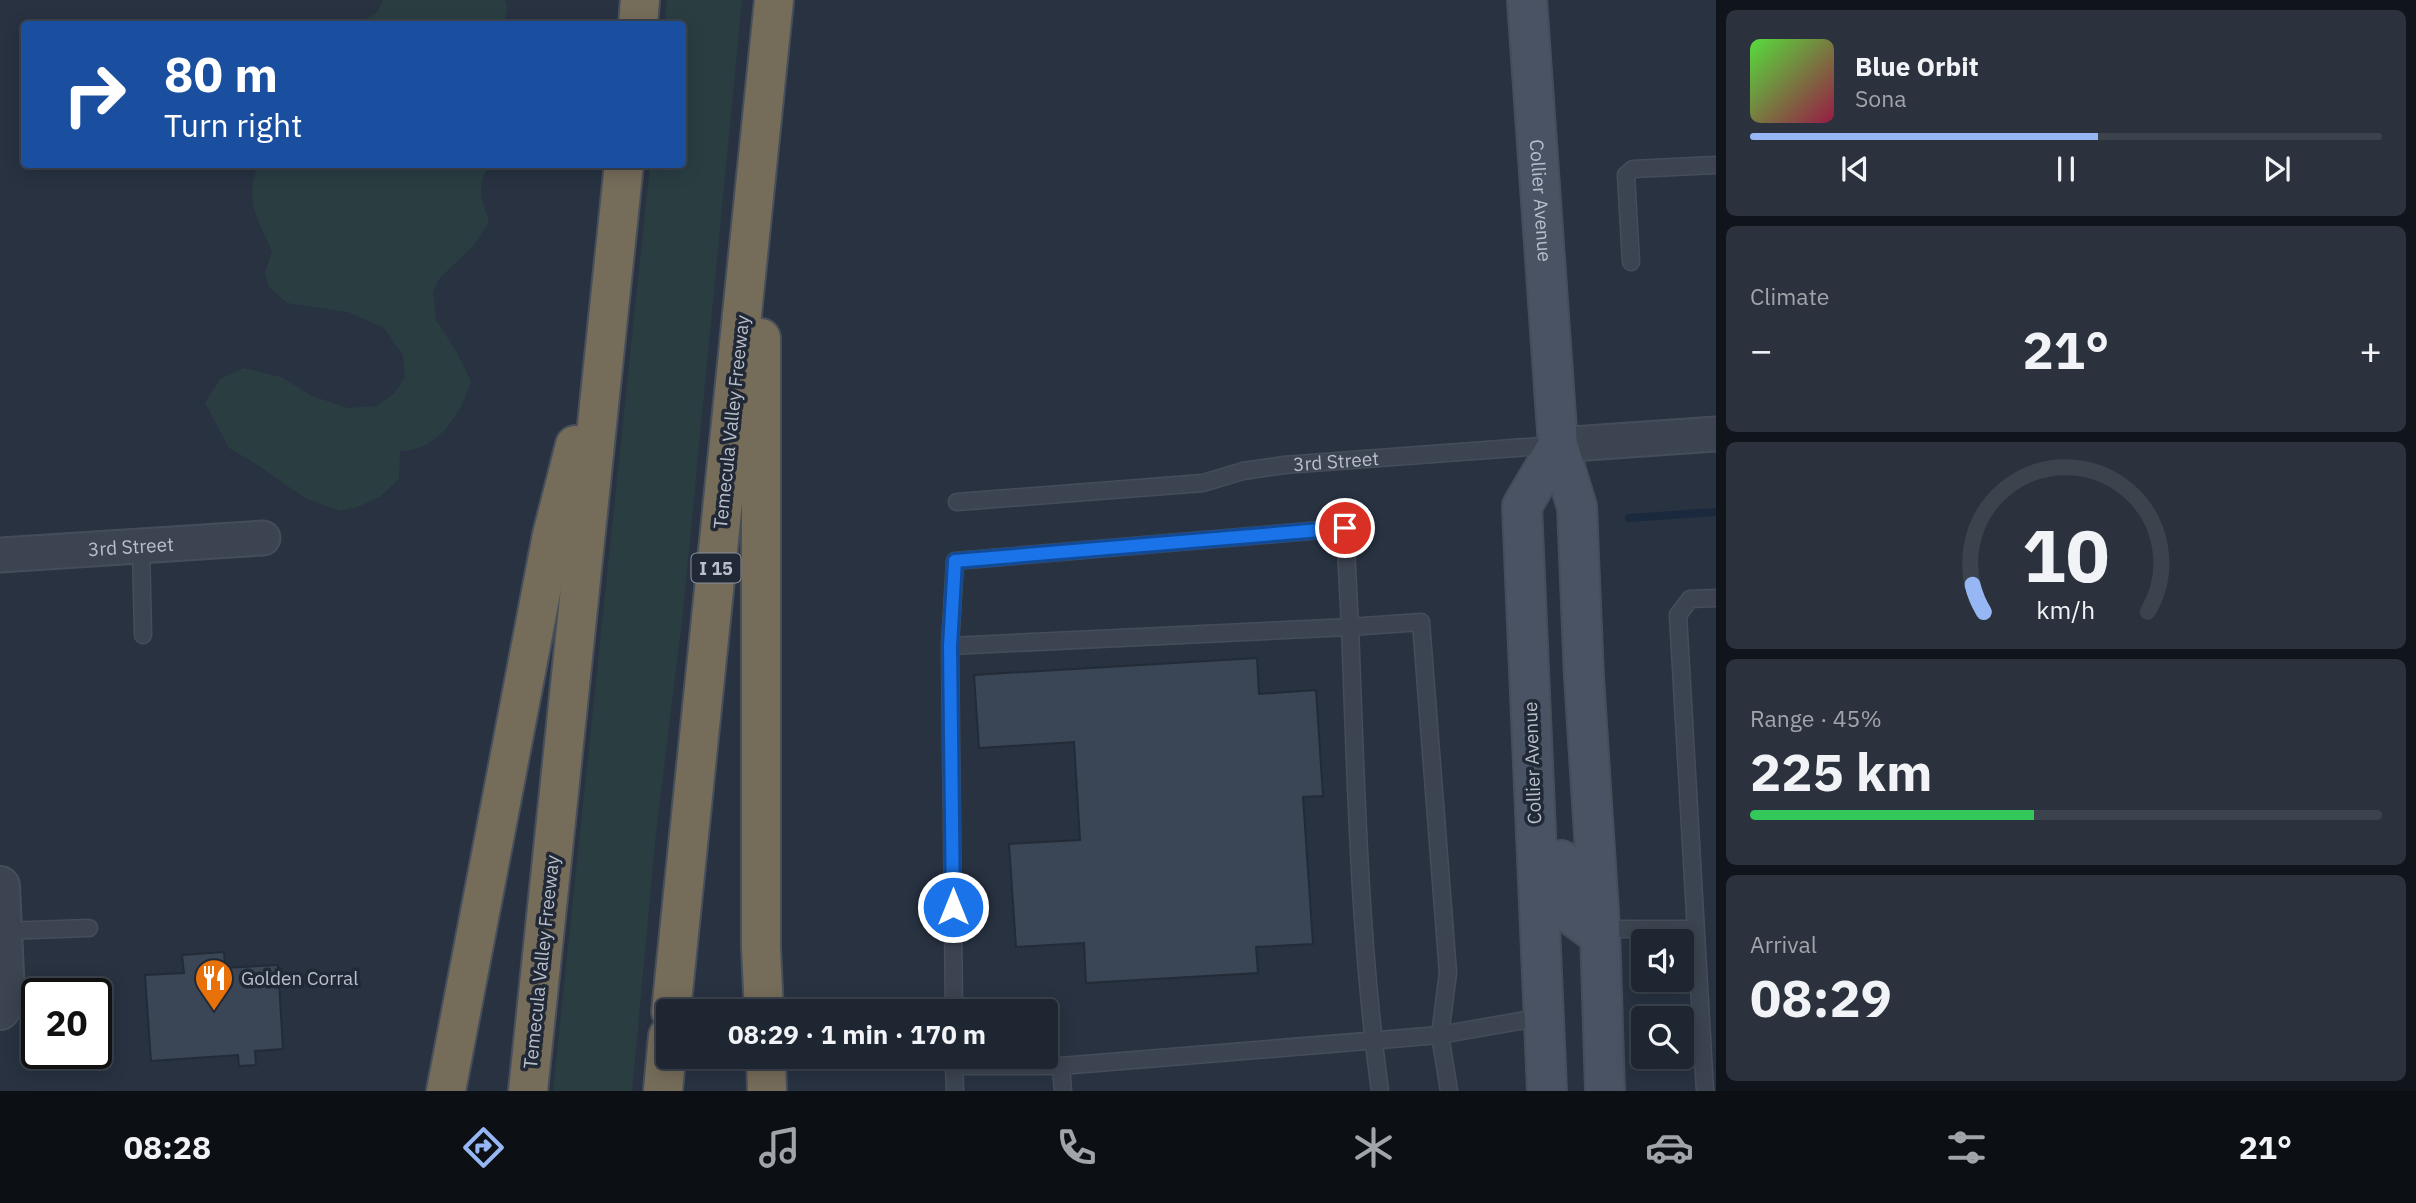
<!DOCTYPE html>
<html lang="en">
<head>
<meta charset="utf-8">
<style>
	body { margin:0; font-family:"IBM Plex Sans",sans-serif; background:#2b323d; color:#f1f3f6; height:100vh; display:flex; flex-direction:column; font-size:26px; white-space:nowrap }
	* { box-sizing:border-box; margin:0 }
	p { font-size:23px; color:#a1a5ab }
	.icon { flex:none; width:38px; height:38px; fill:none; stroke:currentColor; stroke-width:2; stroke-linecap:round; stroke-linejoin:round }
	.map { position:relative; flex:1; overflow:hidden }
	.panel { display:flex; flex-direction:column; gap:10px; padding:10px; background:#10151b; width:700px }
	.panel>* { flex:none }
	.top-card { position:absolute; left:21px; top:21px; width:665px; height:147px; border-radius:7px; box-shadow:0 4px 18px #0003,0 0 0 2px #3c434d; background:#1a4fa0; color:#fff; overflow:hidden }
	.tools { position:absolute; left:1631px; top:929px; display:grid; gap:14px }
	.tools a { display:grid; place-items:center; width:63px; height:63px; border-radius:7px; background:#1e2631; box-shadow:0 4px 18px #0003,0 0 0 2px #3c434d; font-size:35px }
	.speed { position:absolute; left:21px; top:978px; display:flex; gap:14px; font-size:35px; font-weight:700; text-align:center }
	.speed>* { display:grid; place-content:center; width:91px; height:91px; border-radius:50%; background:#1e2631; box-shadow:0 4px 18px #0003,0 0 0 2px #3c434d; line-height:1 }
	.speed .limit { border:4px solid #111; border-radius:10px; background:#fff; color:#111 }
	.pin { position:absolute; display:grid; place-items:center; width:60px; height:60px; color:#fff; margin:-30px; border:4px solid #fff; border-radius:50%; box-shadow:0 2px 7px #0007 }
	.me { position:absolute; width:77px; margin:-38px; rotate:0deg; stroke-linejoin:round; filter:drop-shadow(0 0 5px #0008) }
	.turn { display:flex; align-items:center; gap:24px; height:147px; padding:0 28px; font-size:32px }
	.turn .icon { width:91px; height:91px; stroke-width:2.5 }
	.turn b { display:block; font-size:49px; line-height:60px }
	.big { font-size:52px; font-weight:700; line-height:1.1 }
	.panel .widget { flex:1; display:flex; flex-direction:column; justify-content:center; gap:10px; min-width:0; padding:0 24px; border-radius:10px; background:#2b323d }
	.panel .dial { align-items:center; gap:0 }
	.dial svg { height:182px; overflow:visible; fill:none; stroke:#3c434d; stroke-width:7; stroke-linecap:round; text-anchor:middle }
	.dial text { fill:#f1f3f6; stroke:none }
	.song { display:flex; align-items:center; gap:21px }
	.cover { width:84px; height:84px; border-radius:10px; background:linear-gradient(135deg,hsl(110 70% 55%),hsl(340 70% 35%)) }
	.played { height:7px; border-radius:4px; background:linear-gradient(90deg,#96b7f3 55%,#3c434d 55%) }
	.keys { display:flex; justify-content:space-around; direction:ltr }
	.heat { display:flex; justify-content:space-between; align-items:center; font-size:38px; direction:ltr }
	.charge { height:10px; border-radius:5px; background:linear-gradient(90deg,#34c759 45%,#3c434d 0) }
	.trip { position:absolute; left:656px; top:999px; width:402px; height:70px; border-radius:7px; background:#1e2631; box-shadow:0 4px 18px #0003,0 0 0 2px #3c434d; font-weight:700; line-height:70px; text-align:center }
	.menu { display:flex; height:112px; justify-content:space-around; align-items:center; background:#0c0f14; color:#a1a5ab }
	.menu .icon { width:49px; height:49px }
	.menu .on { color:#96b7f3 }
	.menu b { font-size:32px; color:#f1f3f6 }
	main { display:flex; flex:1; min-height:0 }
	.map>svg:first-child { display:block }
	.green { fill:#2a3e42 }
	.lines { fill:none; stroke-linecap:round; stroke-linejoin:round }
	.stream { stroke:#1b293f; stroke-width:8 }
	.building { fill:#3a4656; stroke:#232b38; stroke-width:2 }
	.service-casing { stroke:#464d5a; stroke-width:19 }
	.minor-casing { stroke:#464d5a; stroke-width:37 }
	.tertiary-casing { stroke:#464d5a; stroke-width:42 }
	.secondary-casing { stroke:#464d5a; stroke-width:42 }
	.motorway-casing { stroke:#474f5b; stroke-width:42 }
	.service { stroke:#3c4451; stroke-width:16 }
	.minor { stroke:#3c4451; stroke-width:33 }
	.tertiary { stroke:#3c4451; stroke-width:38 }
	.secondary { stroke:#4a5363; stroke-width:38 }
	.motorway { stroke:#766c5a; stroke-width:38 }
	.route-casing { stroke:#114b97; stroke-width:18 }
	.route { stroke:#1a73e8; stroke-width:12 }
	.labels { text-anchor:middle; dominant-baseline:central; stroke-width:7; stroke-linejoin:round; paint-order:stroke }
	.shield { fill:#212936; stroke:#8b929e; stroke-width:2 }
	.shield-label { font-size:18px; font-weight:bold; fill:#b9bfcb }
	.street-label { font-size:19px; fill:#b9bfcb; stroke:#212936 }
	.poi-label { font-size:19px; fill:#b9bfcb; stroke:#212936; text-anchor:start }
</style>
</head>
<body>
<main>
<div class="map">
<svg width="1716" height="1091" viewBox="0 0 1716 1091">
	<rect width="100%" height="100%" fill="#283241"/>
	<g class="green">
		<polygon points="383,0 505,0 507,9 504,24 355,24 377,13"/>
		<polygon points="667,0 742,0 683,612 656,833 632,1091 553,1091 650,165 682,164 682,24 664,24"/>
		<path d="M 259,165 L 490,165 C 475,185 482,201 489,222 L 474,245 L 439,279 L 433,292 L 436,320 L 456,351 L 471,381 C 462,413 437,452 400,451 L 399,479 L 381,496 L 360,506 L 340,511 L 305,498 L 253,462 L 229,448 L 205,403 L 220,379 L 243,368 L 281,377 L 312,396 L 348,408 L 376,406 L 394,394 L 405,377 L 403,355 L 384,328 L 348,312 L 287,303 L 269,287 L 265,273 L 272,251 C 258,221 243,197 259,165 Z"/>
	</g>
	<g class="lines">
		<polyline class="stream" points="1629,518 1716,512"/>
	</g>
	<g class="building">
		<polygon points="1257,658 1259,694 1316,690 1323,796 1303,797 1313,944 1256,947 1258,973 1086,983 1084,943 1016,947 1009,844 1080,840 1074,742 979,748 974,675"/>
		<polygon points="224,952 225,968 278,965 283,1049 255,1051 256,1065 239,1066 238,1055 151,1061 145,975 184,973 182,955"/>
	</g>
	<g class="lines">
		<defs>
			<g id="service">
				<polyline points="1631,262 1626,175 1633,169 1716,165"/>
				<path id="s1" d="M 957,502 L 1203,483 L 1243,471 L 1284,465 L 1555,445"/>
				<polyline points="141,546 143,635"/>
				<polyline points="950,646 1350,627 1345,528 955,561 950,646 954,1012"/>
				<polyline points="1600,929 1695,929"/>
				<polyline points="3,931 89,928"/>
				<polyline points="955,1091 954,1066 1061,1066"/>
				<polyline points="1063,1091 1061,1066 1440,1035 1449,1091"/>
				<path d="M 1380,1091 C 1359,937 1356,782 1350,627 L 1421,622 L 1448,973 L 1440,1035 L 1542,1017"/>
				<polyline points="1705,1091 1678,615 1690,599 1716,598"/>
			</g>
			<g id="minor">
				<polyline points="1558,445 1716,434"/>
				<path id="s2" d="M 0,555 L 263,538"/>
			</g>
			<polyline id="tertiary" points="0,886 5,996 0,1010"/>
			<g id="secondary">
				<path id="s3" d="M 1527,0 L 1558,445 L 1577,507 L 1584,677 L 1600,929 L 1605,1091"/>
				<polyline points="1561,860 1562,908 1592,930 1600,929"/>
				<polyline points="1547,1091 1522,506 1558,445"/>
			</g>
			<g id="motorway">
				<polyline points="638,24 640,0"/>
				<polyline points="761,338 761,948 764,1012"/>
				<polyline points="671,1012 774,0"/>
				<polyline points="766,1057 767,1091"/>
				<polyline points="446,1091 552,535 575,445"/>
				<polyline points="528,1091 624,164"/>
				<polyline points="663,1091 668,1036"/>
			</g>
		</defs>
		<use href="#service" class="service-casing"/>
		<use href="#minor" class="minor-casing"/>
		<use href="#tertiary" class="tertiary-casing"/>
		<use href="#secondary" class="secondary-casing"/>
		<use href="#motorway" class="motorway-casing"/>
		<use href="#service" class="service"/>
		<use href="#minor" class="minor"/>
		<use href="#tertiary" class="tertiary"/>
		<use href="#secondary" class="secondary"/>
		<use href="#motorway" class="motorway"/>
	</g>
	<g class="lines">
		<defs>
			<polyline id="route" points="953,907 950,646 955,561 1345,528"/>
		</defs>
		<use href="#route" class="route-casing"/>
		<use href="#route" class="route"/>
	</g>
	<defs>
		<symbol id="restaurant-pin" viewBox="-11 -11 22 30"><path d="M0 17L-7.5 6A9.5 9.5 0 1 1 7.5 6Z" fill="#e8710a" stroke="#212936"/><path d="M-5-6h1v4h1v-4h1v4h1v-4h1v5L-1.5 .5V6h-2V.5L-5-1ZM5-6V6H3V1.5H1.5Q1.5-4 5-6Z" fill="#fff"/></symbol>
	</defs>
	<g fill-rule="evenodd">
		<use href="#restaurant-pin" x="192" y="956" width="44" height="60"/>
	</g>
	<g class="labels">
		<rect class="shield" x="691.5" y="553.5" width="49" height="29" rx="5"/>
		<g class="shield-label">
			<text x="716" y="568">I 15</text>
		</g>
		<g class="street-label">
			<text stroke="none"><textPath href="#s3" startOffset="201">Collier Avenue</textPath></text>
			<text transform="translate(731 422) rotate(-84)">Temecula Valley Freeway</text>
			<text stroke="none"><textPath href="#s1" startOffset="382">3rd Street</textPath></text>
			<text stroke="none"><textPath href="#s2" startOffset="131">3rd Street</textPath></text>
			<text transform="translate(1532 763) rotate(-92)">Collier Avenue</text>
			<text transform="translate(541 962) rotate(-84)">Temecula Valley Freeway</text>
		</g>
		<g class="poi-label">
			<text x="241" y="978">Golden Corral</text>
		</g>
	</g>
</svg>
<div class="tools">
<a><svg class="icon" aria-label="sound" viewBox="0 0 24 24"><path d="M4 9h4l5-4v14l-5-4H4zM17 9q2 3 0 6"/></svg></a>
<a><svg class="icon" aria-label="search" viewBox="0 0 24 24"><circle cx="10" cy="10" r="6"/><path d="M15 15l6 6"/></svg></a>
</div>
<div class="speed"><div class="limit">20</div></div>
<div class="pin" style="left:1345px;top:528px;background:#d93025"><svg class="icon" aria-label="arrive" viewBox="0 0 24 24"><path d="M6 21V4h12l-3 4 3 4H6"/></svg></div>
<svg class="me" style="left:953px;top:907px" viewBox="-20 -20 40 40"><circle r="17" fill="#1a73e8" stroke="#fff" stroke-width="3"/><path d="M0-11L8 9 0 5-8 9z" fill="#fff"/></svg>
<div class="trip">08:29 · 1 min · 170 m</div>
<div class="top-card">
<div class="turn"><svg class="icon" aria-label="right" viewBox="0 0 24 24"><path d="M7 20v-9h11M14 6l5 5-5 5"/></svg><div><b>80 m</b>Turn right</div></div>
</div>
</div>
<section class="panel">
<div class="widget">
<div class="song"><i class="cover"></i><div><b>Blue Orbit</b><p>Sona</p></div></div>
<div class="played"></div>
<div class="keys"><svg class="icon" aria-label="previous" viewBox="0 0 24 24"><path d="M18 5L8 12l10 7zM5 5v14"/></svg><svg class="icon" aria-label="pause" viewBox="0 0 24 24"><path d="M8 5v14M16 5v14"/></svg><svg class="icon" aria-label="next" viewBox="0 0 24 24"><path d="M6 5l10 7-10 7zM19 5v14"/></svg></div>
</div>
<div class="widget"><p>Climate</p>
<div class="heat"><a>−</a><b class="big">21°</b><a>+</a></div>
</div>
<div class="widget dial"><svg viewBox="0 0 100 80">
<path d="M14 69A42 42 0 1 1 86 69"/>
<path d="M14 69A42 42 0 0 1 9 57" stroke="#96b7f3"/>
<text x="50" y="56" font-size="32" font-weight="700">10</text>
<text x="50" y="72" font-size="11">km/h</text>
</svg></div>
<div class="widget"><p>Range · 45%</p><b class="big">225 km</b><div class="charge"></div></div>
<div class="widget"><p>Arrival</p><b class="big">08:29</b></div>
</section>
</main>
<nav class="menu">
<b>08:28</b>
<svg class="icon on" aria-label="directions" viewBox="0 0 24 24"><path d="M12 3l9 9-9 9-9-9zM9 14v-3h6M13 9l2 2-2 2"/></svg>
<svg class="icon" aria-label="music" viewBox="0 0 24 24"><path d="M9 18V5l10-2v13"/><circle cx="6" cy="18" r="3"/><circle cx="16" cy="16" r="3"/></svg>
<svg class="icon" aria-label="phone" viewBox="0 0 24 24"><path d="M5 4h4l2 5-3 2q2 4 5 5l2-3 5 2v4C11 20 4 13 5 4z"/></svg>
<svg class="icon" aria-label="climate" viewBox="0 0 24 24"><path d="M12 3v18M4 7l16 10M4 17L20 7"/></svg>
<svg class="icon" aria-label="car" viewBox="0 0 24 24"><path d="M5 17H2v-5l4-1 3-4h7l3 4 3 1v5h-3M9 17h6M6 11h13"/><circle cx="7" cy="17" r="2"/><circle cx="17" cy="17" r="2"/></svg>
<svg class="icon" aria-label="filters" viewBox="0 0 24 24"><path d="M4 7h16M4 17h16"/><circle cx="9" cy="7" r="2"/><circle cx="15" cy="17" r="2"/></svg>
<b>21°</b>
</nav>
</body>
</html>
